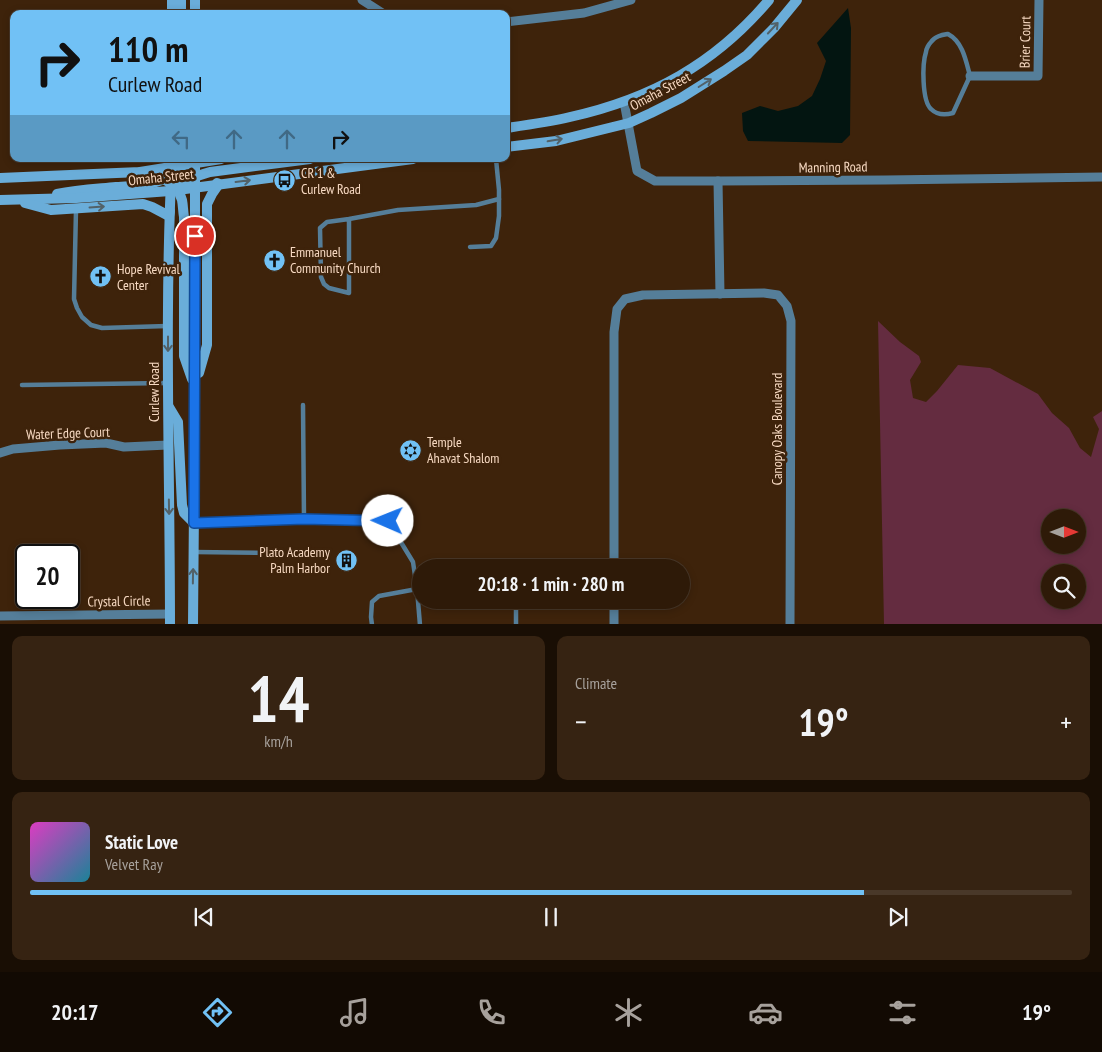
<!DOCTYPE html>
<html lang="en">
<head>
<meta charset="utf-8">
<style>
	body { margin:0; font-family:"PT Sans Narrow",sans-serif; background:#362312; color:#f1f3f6; height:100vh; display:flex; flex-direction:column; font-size:19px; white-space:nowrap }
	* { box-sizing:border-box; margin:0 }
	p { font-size:16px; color:#a7a19c }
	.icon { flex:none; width:28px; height:28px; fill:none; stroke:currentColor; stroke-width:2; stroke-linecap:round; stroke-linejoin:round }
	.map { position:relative; height:624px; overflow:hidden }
	.side { display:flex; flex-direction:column; gap:12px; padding:12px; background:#190e04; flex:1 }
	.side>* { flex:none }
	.top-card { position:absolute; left:10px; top:10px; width:500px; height:152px; border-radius:10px; box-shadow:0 2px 8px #0003,0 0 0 1px #493829; background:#71c1f5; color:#111; overflow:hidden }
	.needle { width:32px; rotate:90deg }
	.controls { position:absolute; left:1041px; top:509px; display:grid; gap:10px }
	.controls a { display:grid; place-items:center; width:45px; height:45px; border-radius:50%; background:#2e1a08; box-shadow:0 2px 8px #0003,0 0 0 1px #493829; font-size:25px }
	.speed { position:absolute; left:15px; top:544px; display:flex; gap:10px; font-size:25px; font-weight:700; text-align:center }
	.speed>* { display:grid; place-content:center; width:65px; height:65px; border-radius:50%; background:#2e1a08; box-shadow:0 2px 8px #0003,0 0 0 1px #493829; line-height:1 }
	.speed .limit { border:2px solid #111; border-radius:8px; background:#fff; color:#111 }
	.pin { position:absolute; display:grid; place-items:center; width:42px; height:42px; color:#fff; margin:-21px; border:2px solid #fff; border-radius:50%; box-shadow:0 1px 5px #0007 }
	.me { position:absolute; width:55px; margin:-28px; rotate:271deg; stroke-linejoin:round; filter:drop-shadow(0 0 4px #0008) }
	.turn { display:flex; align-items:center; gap:18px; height:105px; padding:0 15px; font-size:22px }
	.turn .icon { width:65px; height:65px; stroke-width:2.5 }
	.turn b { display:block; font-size:35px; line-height:42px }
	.lanes { display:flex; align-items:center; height:48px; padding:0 15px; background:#0003; justify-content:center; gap:25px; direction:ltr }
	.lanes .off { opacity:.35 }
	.big { font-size:38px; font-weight:700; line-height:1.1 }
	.side .widget { flex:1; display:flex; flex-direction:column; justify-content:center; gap:8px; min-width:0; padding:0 18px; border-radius:10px; background:#362312 }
	.side .dial { align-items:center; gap:0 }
	.dial b { font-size:65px; line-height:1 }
	.song { display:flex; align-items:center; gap:15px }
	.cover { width:60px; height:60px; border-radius:8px; background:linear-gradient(135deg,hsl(310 70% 55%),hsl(190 70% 35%)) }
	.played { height:5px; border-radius:2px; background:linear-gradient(90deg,#71c1f5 80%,#493829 80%) }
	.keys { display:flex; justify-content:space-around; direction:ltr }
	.heat { display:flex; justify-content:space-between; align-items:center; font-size:28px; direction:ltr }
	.side .tiles { flex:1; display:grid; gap:12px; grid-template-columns:1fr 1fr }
	.widget:last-child { grid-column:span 2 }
	.trip { position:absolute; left:412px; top:559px; width:278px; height:50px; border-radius:25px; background:#2e1a08; box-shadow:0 2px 8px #0003,0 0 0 1px #493829; font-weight:700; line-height:50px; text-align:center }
	.dock { display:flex; height:80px; justify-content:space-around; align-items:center; background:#120a03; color:#a7a19c }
	.dock .icon { width:35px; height:35px }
	.dock .current { color:#71c1f5 }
	.dock b { font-size:22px; color:#f1f3f6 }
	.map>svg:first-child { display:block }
	.green { fill:#642c40; fill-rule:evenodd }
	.water { fill:#031511 }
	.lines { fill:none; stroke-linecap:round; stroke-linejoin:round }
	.service { stroke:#557e99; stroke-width:4.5 }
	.minor { stroke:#557e99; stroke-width:9 }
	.secondary { stroke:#6aadd9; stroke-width:10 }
	.oneway { stroke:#526168 }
	.route-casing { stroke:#114b97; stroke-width:12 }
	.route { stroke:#1a73e8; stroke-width:9 }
	.labels { text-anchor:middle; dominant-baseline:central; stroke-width:5; stroke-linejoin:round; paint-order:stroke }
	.street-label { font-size:14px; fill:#f7d9c2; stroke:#3e230b }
	.poi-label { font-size:14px; fill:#f7d9c2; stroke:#3e230b; text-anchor:start }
</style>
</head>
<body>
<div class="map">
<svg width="1102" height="625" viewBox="0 0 1102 625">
	<rect width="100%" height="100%" fill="#3e230b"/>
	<path class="green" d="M 878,321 L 900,342 L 919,356 L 921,362 L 910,380 L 913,398 L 926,402 L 937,391 L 958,365 L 990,368 L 1038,394 L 1052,413 L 1069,428 L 1080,448 L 1091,457 L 1099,429 L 1093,417 L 1102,411 L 1102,624 L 884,624 ZM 1050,518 L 1078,518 L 1078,545 L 1050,545 ZM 1050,572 L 1078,572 L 1078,600 L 1050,600 Z"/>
	<polygon class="water" points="848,8 851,28 850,135 842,143 748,141 743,131 742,113 760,106 778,111 798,106 812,96 820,79 826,61 817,43"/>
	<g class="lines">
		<g class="service">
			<path d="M 948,34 C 963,42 966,61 970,76 L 953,113 C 946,115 937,115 931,109 C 922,101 922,64 926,52 C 926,49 929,44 931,42 C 935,36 942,35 948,34 Z"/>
			<polyline points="76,210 74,299 77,308 82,317 91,325 102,328 167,326"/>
			<polyline points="349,219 327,222 320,228 321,277 324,284 329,288 349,293 349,219 398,210 476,205 499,199"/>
			<polyline points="470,247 491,246 496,238 499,216 499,190 496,159"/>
			<polyline points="22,385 167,383"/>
			<polyline points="304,519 388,521 413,562 417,589"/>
			<polyline points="194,523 304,519 303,405"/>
			<polyline points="194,552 275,553"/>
			<polyline points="506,568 508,568"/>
			<polyline points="516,600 516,625"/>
			<polyline points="372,625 371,617 372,602 379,596 417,589 420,625"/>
		</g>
		<g class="minor">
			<polyline points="362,0 384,14"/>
			<polyline points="506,22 584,13 631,0"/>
			<polyline points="970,76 1038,76 1039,0"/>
			<polyline points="624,102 637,171 655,181 718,181 885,180 1102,177"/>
			<polyline points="718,181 720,294"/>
			<polyline points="0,453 13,449 60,445 106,443 124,447 168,445"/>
			<polyline points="614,568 614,332 617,309 625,299 643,295 764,293 778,295 787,306 791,321 790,625"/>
			<polyline points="0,616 170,614"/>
			<polyline points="614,625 614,600"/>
		</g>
		<g class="secondary">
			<polyline points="172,14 172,0"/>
			<polyline points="181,14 181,0"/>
			<polyline points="195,14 195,0"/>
			<path d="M 506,128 C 527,125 549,122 570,117 C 651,99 715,64 769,0"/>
			<polyline points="506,147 556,141 629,123 651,113 681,98 724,71 747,55 774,28 797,0"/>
			<path d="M 140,172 C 157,175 177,181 182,200 C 183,205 183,211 184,217 L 184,356 L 192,379"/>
			<polyline points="0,178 140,172 221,159"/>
			<path d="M 177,190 C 187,179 196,176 210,172 L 310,159"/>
			<path d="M 57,194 C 77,190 96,189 116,187 C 133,186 150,186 166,178"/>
			<polyline points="0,200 76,198 170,191 413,159"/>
			<polyline points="25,203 51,210 143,204 152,207 169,216 170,211"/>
			<polyline points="199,373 207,345 207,204 212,194 219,184 217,183"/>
			<polyline points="169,407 178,422 182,505 184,513 194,523"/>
			<path d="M 170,625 C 170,469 164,314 172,159"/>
			<polyline points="193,625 195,387 195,159"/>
		</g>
	</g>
	<defs><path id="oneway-shaft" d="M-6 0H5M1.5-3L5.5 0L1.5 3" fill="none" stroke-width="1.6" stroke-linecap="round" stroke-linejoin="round" transform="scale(1.25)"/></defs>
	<g class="oneway">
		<use href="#oneway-shaft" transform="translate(773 28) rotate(-47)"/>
		<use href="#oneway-shaft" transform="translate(705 83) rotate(-32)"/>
		<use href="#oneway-shaft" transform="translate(555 140) rotate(-10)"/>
		<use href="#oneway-shaft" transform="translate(243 181) rotate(-7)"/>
		<use href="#oneway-shaft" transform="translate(97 207) rotate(-4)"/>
		<use href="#oneway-shaft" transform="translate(168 344) rotate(90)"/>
		<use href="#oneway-shaft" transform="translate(169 507) rotate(89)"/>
		<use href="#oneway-shaft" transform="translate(193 576) rotate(-89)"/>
	</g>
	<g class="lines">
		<defs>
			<polyline id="route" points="195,236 194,523 304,519 388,521"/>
		</defs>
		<use href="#route" class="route-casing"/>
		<use href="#route" class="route"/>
	</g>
	<defs>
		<symbol id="bus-disc" viewBox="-11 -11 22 22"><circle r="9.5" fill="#71c1f5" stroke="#3e230b"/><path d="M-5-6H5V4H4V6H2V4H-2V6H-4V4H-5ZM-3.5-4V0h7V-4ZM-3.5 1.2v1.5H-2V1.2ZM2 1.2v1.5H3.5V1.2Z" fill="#111"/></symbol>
		<symbol id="church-disc" viewBox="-11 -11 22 22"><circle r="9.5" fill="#71c1f5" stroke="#3e230b"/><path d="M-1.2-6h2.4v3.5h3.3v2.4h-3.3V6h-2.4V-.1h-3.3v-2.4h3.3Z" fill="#111"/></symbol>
		<symbol id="synagogue-disc" viewBox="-11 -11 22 22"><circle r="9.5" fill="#71c1f5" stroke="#3e230b"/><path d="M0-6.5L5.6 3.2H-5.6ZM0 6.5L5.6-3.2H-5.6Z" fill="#111"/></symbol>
		<symbol id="building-disc" viewBox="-11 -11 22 22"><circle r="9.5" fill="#71c1f5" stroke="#3e230b"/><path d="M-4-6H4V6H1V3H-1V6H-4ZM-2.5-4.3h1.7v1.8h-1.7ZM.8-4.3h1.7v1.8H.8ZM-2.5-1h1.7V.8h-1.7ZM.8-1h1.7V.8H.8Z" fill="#111"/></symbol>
	</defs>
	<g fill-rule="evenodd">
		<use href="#bus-disc" x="272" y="168" width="25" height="25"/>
		<use href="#church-disc" x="262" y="248" width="25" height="25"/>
		<use href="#church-disc" x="88" y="264" width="25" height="25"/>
		<use href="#synagogue-disc" x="398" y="438" width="25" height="25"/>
		<use href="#building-disc" x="334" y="548" width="25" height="25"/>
	</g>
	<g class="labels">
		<g class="street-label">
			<text transform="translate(1025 42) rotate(-89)">Brier Court</text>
			<text transform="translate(660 91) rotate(-28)">Omaha Street</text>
			<text transform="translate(833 167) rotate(-1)">Manning Road</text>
			<text transform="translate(161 177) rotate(-6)">Omaha Street</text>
			<text transform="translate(154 392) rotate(-90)">Curlew Road</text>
			<text transform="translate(777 429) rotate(-90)">Canopy Oaks Boulevard</text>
			<text transform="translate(68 433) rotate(-2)">Water Edge Court</text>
			<text transform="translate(119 601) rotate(-1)">Crystal Circle</text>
		</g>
		<g class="poi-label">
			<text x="301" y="173">CR 1 &amp;<tspan x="301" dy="16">Curlew Road</tspan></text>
			<text x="290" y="252">Emmanuel<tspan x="290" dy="16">Community Church</tspan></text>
			<text x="117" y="269">Hope Revival<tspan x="117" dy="16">Center</tspan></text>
			<text x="427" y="442">Temple<tspan x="427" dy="16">Ahavat Shalom</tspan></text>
			<text x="330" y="552" text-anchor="end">Plato Academy<tspan x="330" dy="16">Palm Harbor</tspan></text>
		</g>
	</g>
</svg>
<div class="controls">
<a><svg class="needle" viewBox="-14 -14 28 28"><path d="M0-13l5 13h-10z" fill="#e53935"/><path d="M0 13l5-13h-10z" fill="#a7a19c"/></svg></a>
<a><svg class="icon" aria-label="search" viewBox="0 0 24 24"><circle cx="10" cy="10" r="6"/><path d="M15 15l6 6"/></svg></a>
</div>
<div class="speed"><div class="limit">20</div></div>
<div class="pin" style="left:195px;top:236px;background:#d93025"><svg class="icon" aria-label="arrive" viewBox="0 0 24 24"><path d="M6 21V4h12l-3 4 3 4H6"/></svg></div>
<svg class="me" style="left:388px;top:521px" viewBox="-20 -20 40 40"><circle r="19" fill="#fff"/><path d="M0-13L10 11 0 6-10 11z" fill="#1a73e8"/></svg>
<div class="trip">20:18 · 1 min · 280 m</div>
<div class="top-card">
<div class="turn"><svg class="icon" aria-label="right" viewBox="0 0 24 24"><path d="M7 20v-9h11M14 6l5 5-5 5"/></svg><div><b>110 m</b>Curlew Road</div></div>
<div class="lanes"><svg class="icon off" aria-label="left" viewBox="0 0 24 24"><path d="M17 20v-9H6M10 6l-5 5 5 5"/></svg><svg class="icon off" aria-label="ahead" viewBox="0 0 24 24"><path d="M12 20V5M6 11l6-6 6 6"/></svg><svg class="icon off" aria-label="ahead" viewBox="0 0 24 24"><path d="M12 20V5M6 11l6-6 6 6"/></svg><svg class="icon" aria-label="right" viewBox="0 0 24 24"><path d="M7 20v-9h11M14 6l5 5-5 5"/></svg></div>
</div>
</div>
<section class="side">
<div class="tiles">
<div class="widget dial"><b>14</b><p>km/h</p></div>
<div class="widget"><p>Climate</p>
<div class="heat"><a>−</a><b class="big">19°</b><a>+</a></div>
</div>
<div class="widget">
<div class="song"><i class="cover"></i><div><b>Static Love</b><p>Velvet Ray</p></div></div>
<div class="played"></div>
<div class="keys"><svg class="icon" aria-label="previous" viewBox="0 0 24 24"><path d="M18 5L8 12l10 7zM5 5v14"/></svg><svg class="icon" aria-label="pause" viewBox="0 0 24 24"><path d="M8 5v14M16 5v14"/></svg><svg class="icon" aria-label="next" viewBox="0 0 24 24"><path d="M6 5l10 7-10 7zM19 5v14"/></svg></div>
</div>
</div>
</section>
<nav class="dock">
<b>20:17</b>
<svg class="icon current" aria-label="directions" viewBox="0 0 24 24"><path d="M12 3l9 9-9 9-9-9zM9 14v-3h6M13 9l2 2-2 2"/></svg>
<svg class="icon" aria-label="music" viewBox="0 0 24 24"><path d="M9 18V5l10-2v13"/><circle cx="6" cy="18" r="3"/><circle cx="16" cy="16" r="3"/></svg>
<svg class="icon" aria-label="phone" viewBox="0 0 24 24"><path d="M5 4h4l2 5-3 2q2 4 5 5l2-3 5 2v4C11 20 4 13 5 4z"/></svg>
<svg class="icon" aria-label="climate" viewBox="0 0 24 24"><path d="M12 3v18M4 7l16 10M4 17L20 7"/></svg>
<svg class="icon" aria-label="car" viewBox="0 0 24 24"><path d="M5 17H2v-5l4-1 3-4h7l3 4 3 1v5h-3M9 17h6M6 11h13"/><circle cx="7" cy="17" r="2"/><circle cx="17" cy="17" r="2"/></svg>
<svg class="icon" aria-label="filters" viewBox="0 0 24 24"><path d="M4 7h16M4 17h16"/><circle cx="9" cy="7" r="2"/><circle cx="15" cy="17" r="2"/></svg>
<b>19°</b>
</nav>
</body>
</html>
